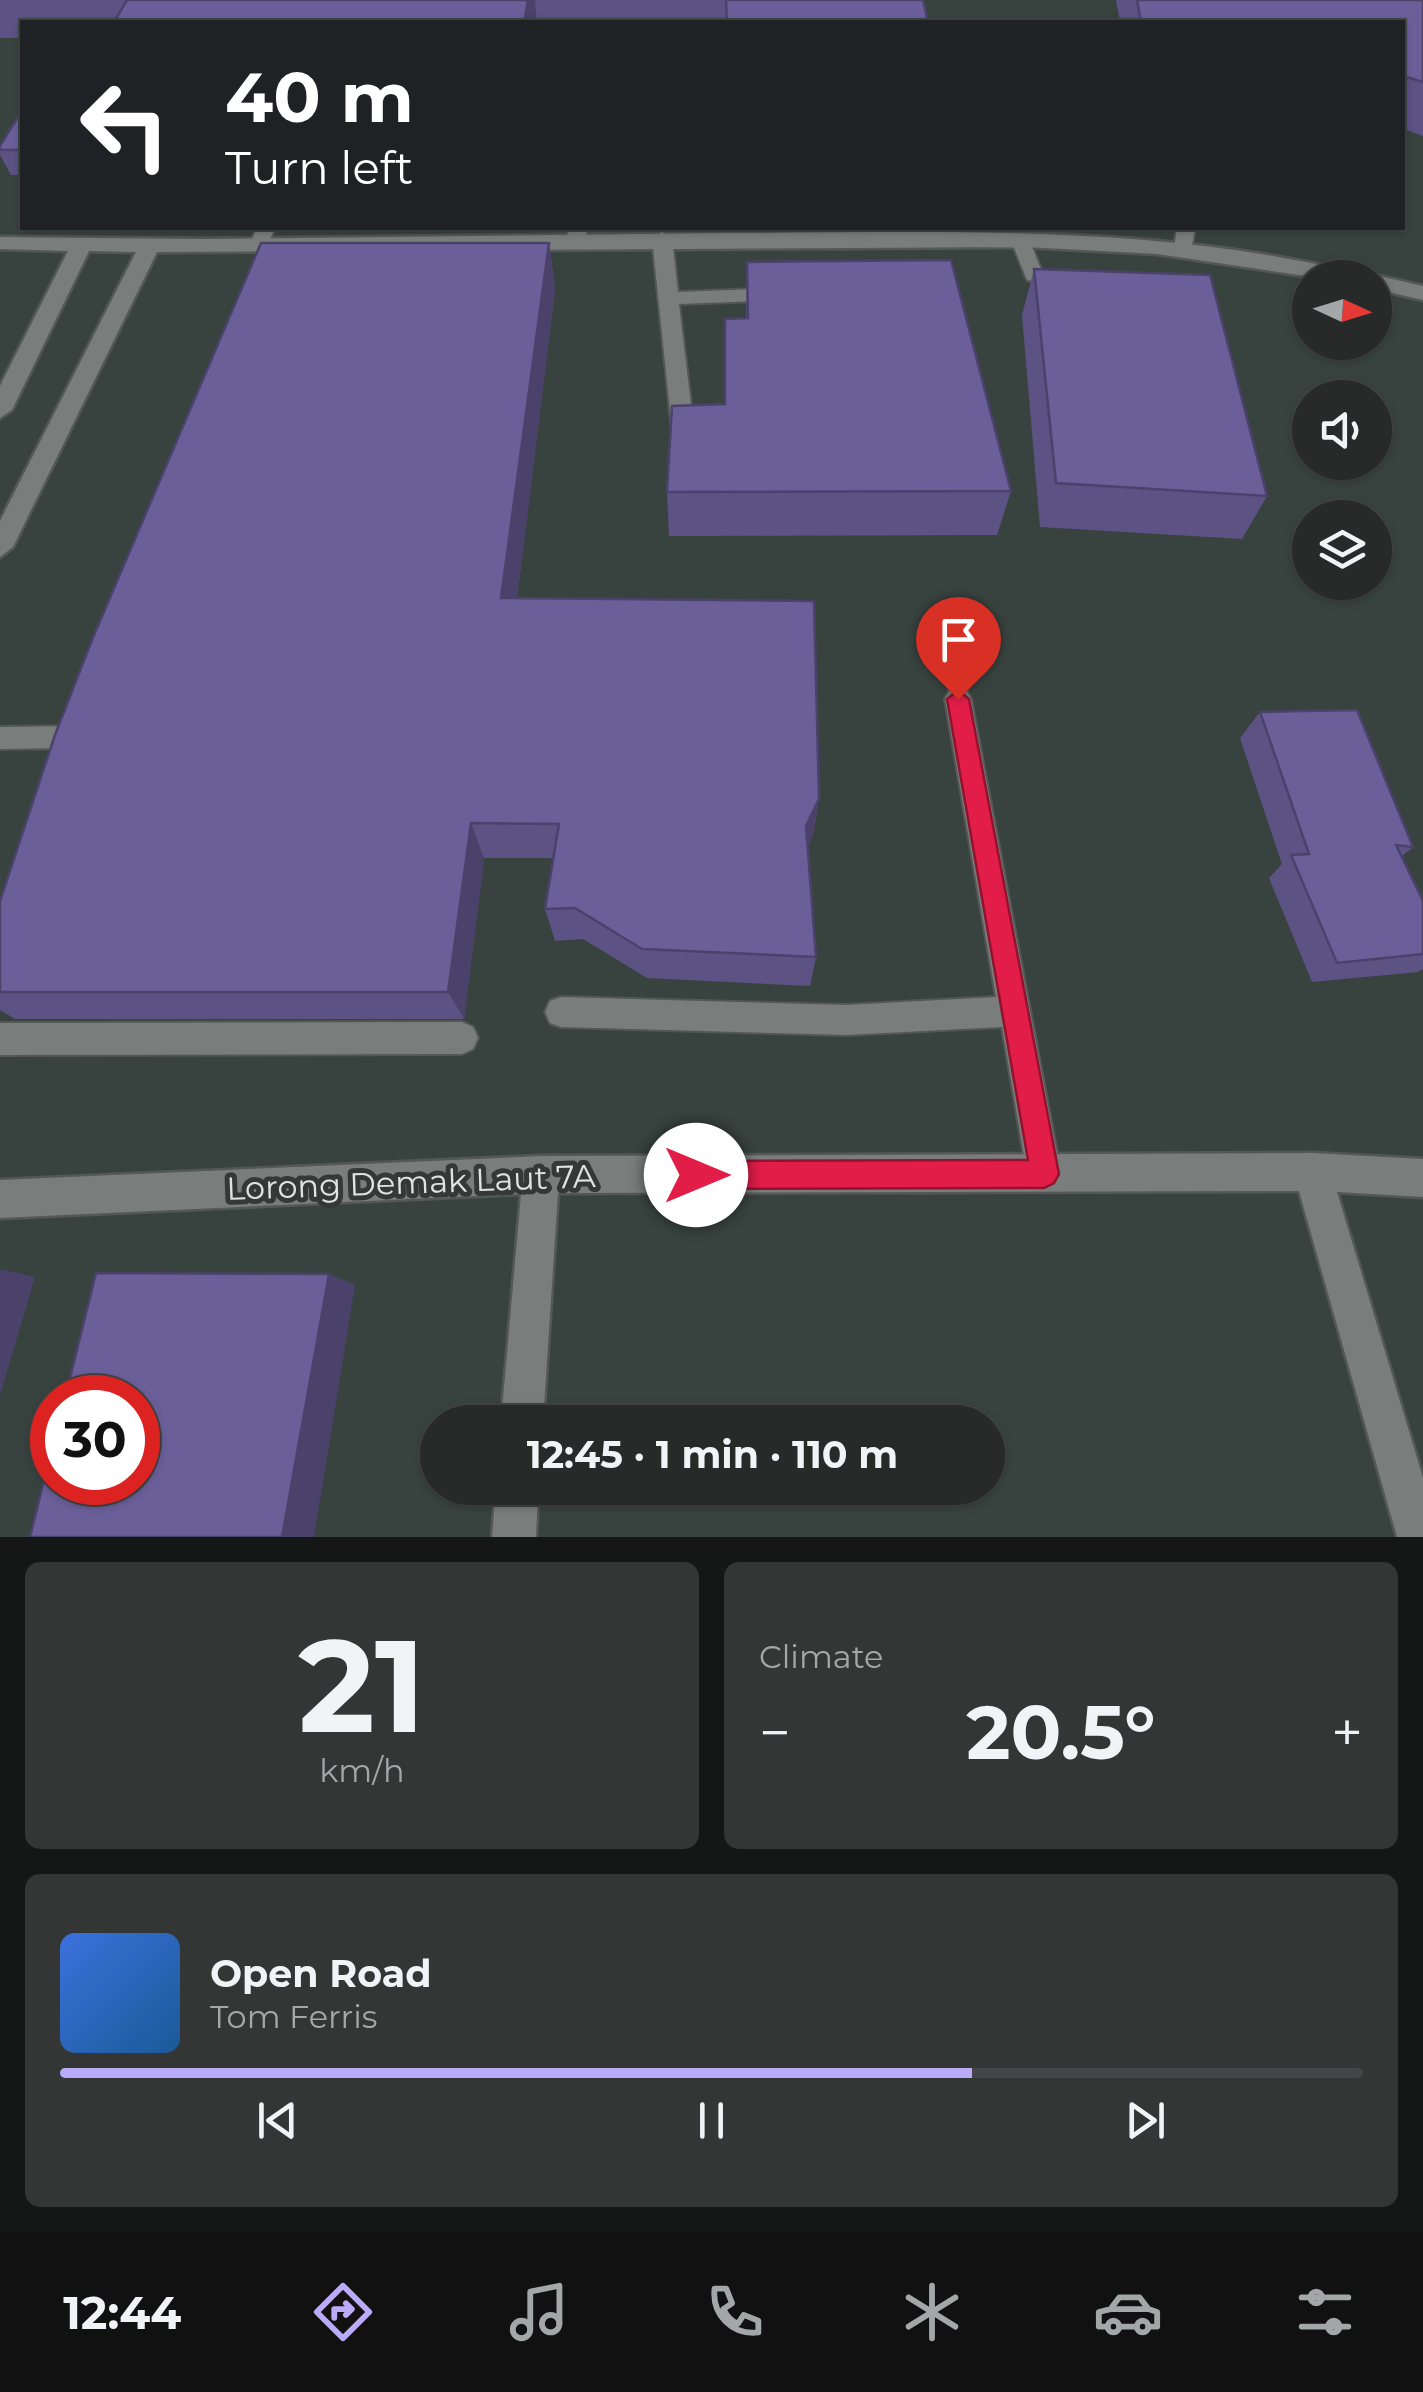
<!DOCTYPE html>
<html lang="en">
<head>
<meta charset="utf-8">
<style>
	body { margin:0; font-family:Montserrat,sans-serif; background:#333635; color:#f1f3f6; height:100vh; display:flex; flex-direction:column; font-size:38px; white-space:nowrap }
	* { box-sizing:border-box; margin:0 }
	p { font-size:32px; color:#a4a7a8 }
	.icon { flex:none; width:55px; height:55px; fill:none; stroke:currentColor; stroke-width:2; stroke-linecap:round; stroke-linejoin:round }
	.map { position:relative; height:1537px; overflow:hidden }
	.drawer { display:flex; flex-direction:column; gap:25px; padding:25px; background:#151717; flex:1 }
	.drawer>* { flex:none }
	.banner { position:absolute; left:20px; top:20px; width:1385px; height:210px; border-radius:0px; box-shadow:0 2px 8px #0004,0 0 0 2px #434646; background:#202124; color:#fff; overflow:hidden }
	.needle { width:65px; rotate:94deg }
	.fabs { position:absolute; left:1292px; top:260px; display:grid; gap:20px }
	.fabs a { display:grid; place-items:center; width:100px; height:100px; border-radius:50%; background:#272a29; box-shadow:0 2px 8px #0004,0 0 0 2px #434646; font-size:50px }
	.speed { position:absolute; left:30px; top:1375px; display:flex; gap:20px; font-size:50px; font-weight:700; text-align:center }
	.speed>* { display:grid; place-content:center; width:130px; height:130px; border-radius:50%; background:#272a29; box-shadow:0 2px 8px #0004,0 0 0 2px #434646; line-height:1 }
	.speed .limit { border:15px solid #d22; background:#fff; color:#111 }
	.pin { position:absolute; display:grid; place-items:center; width:85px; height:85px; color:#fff; margin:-102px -42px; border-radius:50% 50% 50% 0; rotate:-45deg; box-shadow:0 0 10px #0007 }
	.pin .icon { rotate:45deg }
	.me { position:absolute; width:110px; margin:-55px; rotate:90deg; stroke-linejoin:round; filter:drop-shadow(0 0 8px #0008) }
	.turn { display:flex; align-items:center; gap:35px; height:210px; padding:0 40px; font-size:45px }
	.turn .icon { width:130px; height:130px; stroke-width:2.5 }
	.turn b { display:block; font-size:70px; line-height:85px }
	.big { font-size:75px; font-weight:700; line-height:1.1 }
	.drawer .tile { flex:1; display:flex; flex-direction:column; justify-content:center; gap:15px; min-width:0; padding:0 35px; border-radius:15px; background:#333635 }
	.drawer .dial { align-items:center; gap:0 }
	.dial b { font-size:130px; line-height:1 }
	.song { display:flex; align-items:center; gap:30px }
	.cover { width:120px; height:120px; border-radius:15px; background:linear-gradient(135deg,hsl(220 70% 55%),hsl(210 70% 35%)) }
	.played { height:10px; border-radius:5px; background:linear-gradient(90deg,#b9abf7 70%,#434646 70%) }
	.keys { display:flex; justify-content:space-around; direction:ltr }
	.heat { display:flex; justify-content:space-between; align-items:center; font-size:55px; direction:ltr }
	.drawer .tiles { flex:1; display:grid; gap:25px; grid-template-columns:1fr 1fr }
	.tile:last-child { grid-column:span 2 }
	.trip { position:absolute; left:420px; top:1405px; width:585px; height:100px; border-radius:50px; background:#272a29; box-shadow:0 2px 8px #0004,0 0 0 2px #434646; font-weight:700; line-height:100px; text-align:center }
	.dock { display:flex; height:160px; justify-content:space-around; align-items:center; background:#101110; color:#a4a7a8 }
	.dock .icon { width:70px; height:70px }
	.dock .on { color:#b9abf7 }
	.dock b { font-size:45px; color:#f1f3f6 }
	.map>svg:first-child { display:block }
	.built { fill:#38433f; fill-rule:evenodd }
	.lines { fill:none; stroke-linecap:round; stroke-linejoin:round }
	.lane-casing { stroke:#535755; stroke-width:4 }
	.street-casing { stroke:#535755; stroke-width:5 }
	.lane { fill:#797e7c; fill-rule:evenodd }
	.street { fill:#797e7c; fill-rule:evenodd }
	.wall { fill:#5c5284 }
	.shaded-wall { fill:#4b426c }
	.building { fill:#6b5f9a; stroke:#4b426c; stroke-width:2.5 }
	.route { fill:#e11d48; stroke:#92132f; stroke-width:2.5 }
	.labels { text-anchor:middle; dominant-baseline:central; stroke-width:10; stroke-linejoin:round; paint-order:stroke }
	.near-street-label { font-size:32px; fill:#e0e3e2; stroke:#343837 }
</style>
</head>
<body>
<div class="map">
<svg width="1423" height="1537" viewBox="0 0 1423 1537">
	<rect width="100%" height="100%" fill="#343837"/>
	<path class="built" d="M 0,0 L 1423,0 L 1423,1537 L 0,1537 ZM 22,22 L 1402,22 L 1402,228 L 22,228 ZM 1310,278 L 1375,278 L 1375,342 L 1310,342 ZM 1310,398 L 1375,398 L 1375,462 L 1310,462 ZM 1310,518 L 1375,518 L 1375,582 L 1310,582 ZM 52,1398 L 138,1398 L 138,1482 L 52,1482 ZM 438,1422 L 988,1422 L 988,1488 L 438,1488 Z"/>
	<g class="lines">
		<defs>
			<g id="lane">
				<polygon points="257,228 275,228 267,247 250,243"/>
				<polygon points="571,228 589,228 582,242 575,244 565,238"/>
				<polygon points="1177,228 1195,228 1191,252 1174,248"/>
				<polygon points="662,232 672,238 678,292 780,288 790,294 780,300 679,304 694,430 683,438 672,430 652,238"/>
				<polygon points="1013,234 1027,234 1042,272 1072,282 1072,290 1027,280 1010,238"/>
				<polygon points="958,688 967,691 971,699 1061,1174 1056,1186 1044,1191 1032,1186 1027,1174 1002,1027 846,1035 561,1027 550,1023 545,1012 550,1001 561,997 846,1005 996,997 945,699 949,691"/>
				<polygon points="84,726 94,729 97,737 93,749 83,752 73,748 0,749 0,727"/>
				<polygon points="462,1022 473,1027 478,1038 473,1049 462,1054 0,1055 0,1023"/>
			</g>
			<g id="street">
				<path d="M 723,233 C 916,233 1115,224 1306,262 C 1323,266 1351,266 1363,278 L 1319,278 L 1157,254 L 1025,247 L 157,252 L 13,547 L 0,557 L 0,521 L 136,252 L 89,251 L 12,410 L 0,418 L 0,386 L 68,251 L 0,249 L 0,237 L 206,239 Z"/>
				<polygon points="1375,275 1423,286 1423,300 1375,289 1375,278 1367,278"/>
				<polygon points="1312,1153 1423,1159 1423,1197 1337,1192 1423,1478 1423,1537 1397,1537 1299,1191 558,1193 543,1422 501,1422 521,1194 0,1218 0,1180 541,1156"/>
				<polygon points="496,1488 538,1488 536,1537 492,1537"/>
			</g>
		</defs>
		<use href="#lane" class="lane-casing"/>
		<use href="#street" class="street-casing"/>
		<use href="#lane" class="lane"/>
		<use href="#street" class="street"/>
	</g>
	<g class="wall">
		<polygon points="0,0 923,0 928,22 725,22 725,20 537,19 537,22 22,22 22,38 0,38"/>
		<polygon points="1116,0 1423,0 1423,136 1402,128 1402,22 1120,22"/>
		<polygon points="22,110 22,175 11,175 0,155 0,146"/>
		<polygon points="549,243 555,289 517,598 819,799 813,835 808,846 816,957 810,986 647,978 583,939 555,941 545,909 553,858 484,858 464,1019 15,1019 0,1010 0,901"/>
		<polygon points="747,262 1011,491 997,535 669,536 667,492 725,404 746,318"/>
		<polygon points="1034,269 1267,496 1242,539 1040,527 1022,315"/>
		<polygon points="1260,712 1413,847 1401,857 1423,901 1423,969 1418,972 1312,982 1269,878 1282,864 1240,738"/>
	</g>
	<g class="shaded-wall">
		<polygon points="528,0 535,0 537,22 524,22"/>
		<polygon points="549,243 555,289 512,639 501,598"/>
		<polygon points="819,799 813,835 801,861 806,826"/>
		<polygon points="471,823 484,858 464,1019 448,992"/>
		<polygon points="0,1269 35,1277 0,1395"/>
		<polygon points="329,1274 355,1285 314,1537 282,1537"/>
	</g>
	<g class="building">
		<polygon points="127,0 528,0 524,22 114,22"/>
		<polygon points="726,0 923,0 928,22 727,22"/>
		<polygon points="1137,0 1423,0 1423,82 1407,77 1402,97 1402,22 1141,22"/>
		<polygon points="22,110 22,150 0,150 0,146"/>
		<polygon points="261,243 549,243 501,598 814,601 819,799 806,826 816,957 642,949 575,908 545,909 559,824 471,823 448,992 0,992 0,901 55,735 92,640"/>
		<polygon points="951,260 1011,491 667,492 672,406 725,404 725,319 748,318 747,262"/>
		<polygon points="1034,269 1210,275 1267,496 1056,483"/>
		<polygon points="1357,710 1413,847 1396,845 1423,901 1423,954 1337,963 1291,855 1309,854 1260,712"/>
		<polygon points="96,1273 329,1274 282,1537 30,1537 52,1448 52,1482 138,1482 138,1398 65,1398"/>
	</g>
	<polygon class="route" points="958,690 969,699 1059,1174 1054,1183 1044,1188 696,1189 686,1185 682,1175 686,1165 696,1161 1028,1160 947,699"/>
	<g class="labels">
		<g class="near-street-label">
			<text transform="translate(411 1182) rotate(-2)">Lorong Demak Laut 7A</text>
		</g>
	</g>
</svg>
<div class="fabs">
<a><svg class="needle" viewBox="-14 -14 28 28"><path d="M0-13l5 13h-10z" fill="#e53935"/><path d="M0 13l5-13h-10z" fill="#a4a7a8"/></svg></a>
<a><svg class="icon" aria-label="sound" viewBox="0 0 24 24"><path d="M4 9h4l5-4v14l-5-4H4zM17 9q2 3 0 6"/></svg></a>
<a><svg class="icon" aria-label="layers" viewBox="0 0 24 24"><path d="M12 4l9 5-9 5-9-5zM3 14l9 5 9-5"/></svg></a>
</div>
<div class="speed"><div class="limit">30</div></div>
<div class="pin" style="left:958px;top:699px;background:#d93025"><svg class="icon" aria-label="arrive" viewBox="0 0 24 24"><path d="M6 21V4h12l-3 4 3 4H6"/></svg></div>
<svg class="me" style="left:696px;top:1175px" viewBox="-20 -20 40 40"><circle r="19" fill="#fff"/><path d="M0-13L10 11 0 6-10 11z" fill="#e11d48"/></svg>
<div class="trip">12:45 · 1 min · 110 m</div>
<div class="banner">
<div class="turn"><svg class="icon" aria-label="left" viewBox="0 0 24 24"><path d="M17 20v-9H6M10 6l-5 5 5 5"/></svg><div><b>40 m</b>Turn left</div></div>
</div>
</div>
<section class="drawer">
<div class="tiles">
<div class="tile dial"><b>21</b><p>km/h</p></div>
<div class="tile"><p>Climate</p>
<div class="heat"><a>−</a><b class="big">20.5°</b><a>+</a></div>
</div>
<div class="tile">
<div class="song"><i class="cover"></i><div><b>Open Road</b><p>Tom Ferris</p></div></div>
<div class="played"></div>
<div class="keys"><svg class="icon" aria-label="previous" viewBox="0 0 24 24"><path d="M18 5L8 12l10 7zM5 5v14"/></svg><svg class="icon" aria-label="pause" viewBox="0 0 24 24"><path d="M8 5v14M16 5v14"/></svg><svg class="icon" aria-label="next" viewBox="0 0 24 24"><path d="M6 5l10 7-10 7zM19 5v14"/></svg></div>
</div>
</div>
</section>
<nav class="dock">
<b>12:44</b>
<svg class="icon on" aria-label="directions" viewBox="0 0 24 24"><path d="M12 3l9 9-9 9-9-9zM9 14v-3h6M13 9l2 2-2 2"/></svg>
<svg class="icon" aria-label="music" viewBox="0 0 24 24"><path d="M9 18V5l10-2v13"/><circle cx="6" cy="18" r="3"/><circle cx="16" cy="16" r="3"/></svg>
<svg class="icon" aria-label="phone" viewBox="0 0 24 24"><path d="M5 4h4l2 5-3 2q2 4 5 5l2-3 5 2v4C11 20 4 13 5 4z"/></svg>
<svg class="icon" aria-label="climate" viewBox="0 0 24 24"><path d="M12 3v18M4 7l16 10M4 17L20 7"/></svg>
<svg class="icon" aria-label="car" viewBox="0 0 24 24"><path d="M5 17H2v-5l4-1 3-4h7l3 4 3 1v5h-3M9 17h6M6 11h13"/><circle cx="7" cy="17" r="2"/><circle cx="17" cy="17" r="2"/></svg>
<svg class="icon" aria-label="filters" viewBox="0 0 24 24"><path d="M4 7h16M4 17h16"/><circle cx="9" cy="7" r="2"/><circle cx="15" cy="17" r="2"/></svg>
</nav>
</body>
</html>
